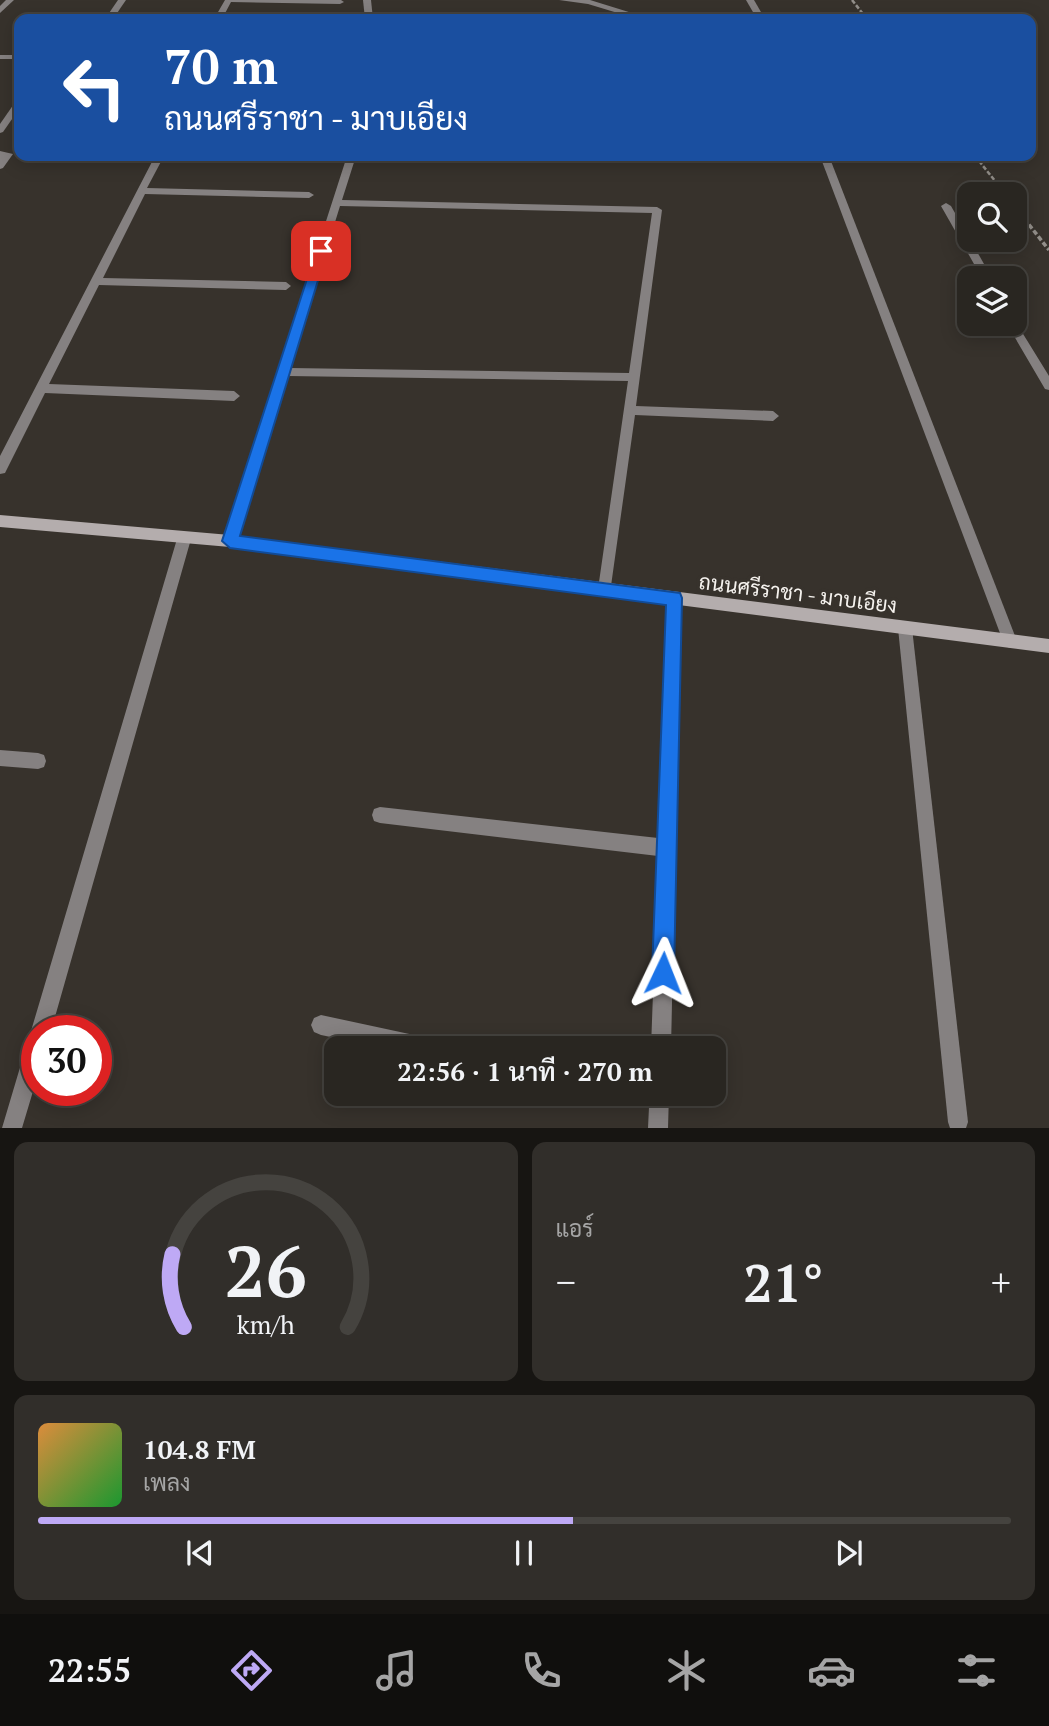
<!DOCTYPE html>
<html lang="th">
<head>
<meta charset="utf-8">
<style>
	body { margin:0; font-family:"PT Serif",Sarabun,serif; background:#312e2a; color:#f1f3f6; height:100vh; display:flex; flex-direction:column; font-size:26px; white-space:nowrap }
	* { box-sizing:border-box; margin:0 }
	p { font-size:23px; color:#a5a5a5 }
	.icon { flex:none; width:38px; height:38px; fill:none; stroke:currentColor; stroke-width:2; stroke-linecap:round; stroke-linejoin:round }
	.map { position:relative; height:1128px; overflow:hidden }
	.sheet { display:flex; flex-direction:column; gap:14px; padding:14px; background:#171512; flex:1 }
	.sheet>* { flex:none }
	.guide { position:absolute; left:14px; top:14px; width:1022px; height:147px; border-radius:14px; box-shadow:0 4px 18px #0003,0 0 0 2px #45433f; background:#1a4fa0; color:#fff; overflow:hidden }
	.tools { position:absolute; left:957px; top:182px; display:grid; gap:14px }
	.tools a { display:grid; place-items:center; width:70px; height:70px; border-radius:14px; background:#292621; box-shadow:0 4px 18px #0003,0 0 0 2px #45433f; font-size:35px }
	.speed { position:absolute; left:21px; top:1015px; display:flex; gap:14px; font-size:35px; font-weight:700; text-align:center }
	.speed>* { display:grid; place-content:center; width:91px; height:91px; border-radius:50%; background:#292621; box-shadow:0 4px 18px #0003,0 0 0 2px #45433f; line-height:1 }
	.speed .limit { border:10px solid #d22; background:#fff; color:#111 }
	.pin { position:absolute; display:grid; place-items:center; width:60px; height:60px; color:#fff; margin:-30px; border-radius:14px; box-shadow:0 4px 10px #0006 }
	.me { position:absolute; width:77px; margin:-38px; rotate:2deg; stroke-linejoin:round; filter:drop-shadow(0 0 5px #0008) }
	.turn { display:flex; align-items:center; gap:24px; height:147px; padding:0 35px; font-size:32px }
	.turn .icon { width:91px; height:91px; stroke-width:2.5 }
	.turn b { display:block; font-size:49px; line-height:60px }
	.big { font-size:52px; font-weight:600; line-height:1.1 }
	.sheet .tile { flex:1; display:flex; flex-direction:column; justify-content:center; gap:10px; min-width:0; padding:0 24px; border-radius:14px; background:#312e2a }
	.sheet .dial { align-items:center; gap:0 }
	.dial svg { height:182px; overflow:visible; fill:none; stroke:#45433f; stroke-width:7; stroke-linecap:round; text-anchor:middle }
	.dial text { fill:#f1f3f6; stroke:none }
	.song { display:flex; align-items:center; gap:21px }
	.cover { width:84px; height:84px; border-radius:10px; background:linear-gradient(135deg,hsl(30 70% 55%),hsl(130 70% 35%)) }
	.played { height:7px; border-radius:4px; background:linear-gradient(90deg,#bea9f5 55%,#45433f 55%) }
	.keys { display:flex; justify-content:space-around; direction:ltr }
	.heat { display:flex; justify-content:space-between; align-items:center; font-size:38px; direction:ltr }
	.sheet .tiles { flex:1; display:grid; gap:14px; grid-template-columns:1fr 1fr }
	.tile:last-child { grid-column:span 2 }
	.trip { position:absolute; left:324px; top:1036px; width:402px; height:70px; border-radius:14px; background:#292621; box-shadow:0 4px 18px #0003,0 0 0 2px #45433f; font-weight:600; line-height:70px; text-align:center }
	.dock { display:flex; height:112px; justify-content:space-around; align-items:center; background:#100f0d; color:#a5a5a5 }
	.dock .icon { width:49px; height:49px }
	.dock .on { color:#bea9f5 }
	.dock b { font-size:32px; color:#f1f3f6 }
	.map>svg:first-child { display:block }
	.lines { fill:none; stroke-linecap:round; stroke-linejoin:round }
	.path-far1 { stroke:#938f8a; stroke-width:2.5; stroke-dasharray:4.5 2; stroke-linecap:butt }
	.path { stroke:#938f8a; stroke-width:3.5; stroke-dasharray:5 2.5; stroke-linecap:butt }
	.minor { fill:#858181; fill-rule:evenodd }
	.secondary { fill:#b4adad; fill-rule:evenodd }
	.route { fill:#1a73e8; stroke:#114b97; stroke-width:2 }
	.labels { text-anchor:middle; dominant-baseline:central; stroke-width:7; stroke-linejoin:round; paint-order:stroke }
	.street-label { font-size:21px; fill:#f5f2ee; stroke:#37322c }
</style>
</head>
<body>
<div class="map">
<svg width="1049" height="1128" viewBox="0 0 1049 1128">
	<rect width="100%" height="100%" fill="#37322c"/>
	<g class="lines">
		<g class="path-far1">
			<polyline points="852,0 867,19"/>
			<polyline points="975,156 1000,187"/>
		</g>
		<g class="path">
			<polyline points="998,186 1005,194"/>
			<polyline points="1015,207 1049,250"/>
		</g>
		<g class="minor">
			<polygon points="6,0 14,0 0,13 0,6"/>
			<polygon points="118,0 126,0 113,19 105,19"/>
			<polygon points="225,0 341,0 344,2 340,4 231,2 222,19 214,19"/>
			<polygon points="363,0 371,0 373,19 365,19"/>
			<polygon points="559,0 590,0 632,13 691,13 695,15 691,17 631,17 588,4"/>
			<polygon points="746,0 754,0 765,19 757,19"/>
			<rect x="0" y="55" width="19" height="4"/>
			<polygon points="19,100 19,109 3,132 0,133 0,124 16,101"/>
			<polygon points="0,151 13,154 3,168 0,169"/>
			<polygon points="155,156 164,156 147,188 309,192 314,195 309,198 145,194 103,278 286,282 291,286 286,290 99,285 49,384 234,391 240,396 234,401 45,393 5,473 0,474 0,456"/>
			<path d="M 347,156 L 356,156 L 342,200 L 657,207 L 662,210 L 636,406 L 773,411 L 779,416 L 773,421 L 635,415 L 610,593 L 605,595 L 600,593 L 598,589 L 628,381 L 288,376 L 237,541 L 235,545 L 225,545 L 223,541 ZM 340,206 L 652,213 L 629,373 L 290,368 Z"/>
			<polygon points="820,156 829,156 1017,641 1015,646 1010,648 1005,646 1003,641"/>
			<polygon points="946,203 951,206 992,278 982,278 941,206"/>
			<polygon points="1015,321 1049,376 1049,390 1045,389 1007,324 1015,324"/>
			<polygon points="184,533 189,535 191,539 51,1031 37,1031 37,1078 22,1128 2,1128 27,1044 30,1037 33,1036 31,1031 177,539 179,535"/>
			<polygon points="674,592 679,593 681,598 671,1048 651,1048 658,856 380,823 374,821 372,815 374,809 380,807 658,838 667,598 669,593"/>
			<polygon points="905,621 910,623 912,628 968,1122 966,1128 950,1128 948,1122 898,628 900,623"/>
			<polygon points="0,750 38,753 44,755 46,761 44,767 38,769 0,766"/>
			<polygon points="321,1015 428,1038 435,1041 438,1048 384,1048 321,1035 314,1032 311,1025 314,1018"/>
			<polygon points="626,1094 669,1094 668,1128 648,1128 649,1107 629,1101"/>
		</g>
		<polygon class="secondary" points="0,515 230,535 1049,639 1049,653 230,547 0,527"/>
	</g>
	<polygon class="route" points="321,247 327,251 240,536 680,593 682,598 674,973 670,981 663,984 655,981 652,973 666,605 230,548 222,541 316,251"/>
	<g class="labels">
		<g class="street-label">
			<text transform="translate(798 593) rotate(7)">ถนนศรีราชา - มาบเอียง</text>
		</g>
	</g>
</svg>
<div class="tools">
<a><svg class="icon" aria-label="search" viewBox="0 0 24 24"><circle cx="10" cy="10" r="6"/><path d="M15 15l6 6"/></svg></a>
<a><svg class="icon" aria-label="layers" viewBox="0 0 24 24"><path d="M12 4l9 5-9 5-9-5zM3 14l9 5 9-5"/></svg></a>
</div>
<div class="speed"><div class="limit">30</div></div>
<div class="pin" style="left:321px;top:251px;background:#d93025"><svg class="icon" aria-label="arrive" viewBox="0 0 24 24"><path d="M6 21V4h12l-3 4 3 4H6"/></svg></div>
<svg class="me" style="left:663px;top:973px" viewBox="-20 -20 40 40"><path d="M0-17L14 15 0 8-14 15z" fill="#1a73e8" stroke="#fff" stroke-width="4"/></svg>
<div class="trip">22:56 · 1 นาที · 270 m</div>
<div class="guide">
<div class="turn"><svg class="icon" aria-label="left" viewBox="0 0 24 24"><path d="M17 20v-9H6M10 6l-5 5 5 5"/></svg><div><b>70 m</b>ถนนศรีราชา - มาบเอียง</div></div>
</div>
</div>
<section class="sheet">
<div class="tiles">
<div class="tile dial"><svg viewBox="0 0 100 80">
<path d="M14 69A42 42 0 1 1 86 69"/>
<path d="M14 69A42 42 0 0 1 9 37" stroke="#bea9f5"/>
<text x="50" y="56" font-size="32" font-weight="700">26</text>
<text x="50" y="72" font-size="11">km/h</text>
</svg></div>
<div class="tile"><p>แอร์</p>
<div class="heat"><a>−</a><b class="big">21°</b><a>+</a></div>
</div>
<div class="tile">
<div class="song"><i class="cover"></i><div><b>104.8 FM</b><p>เพลง</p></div></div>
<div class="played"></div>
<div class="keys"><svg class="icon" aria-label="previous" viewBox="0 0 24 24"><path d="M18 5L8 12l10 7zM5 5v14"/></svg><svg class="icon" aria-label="pause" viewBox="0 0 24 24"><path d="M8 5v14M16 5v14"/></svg><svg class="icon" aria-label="next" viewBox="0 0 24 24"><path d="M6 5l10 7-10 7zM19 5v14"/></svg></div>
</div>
</div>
</section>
<nav class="dock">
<b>22:55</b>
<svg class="icon on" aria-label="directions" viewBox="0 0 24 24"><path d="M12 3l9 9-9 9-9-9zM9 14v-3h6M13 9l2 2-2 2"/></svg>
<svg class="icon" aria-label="music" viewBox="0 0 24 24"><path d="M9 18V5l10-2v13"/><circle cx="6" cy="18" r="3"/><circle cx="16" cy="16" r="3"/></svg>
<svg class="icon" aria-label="phone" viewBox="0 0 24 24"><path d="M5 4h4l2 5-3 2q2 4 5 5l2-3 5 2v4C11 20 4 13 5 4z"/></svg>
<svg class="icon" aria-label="climate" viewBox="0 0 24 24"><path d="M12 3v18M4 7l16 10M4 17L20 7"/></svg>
<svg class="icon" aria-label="car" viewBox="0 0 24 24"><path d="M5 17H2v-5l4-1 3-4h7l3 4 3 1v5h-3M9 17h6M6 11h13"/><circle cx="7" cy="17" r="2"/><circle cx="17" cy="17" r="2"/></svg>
<svg class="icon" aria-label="filters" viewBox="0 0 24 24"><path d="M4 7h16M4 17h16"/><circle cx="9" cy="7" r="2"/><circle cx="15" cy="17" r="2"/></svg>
</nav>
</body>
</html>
